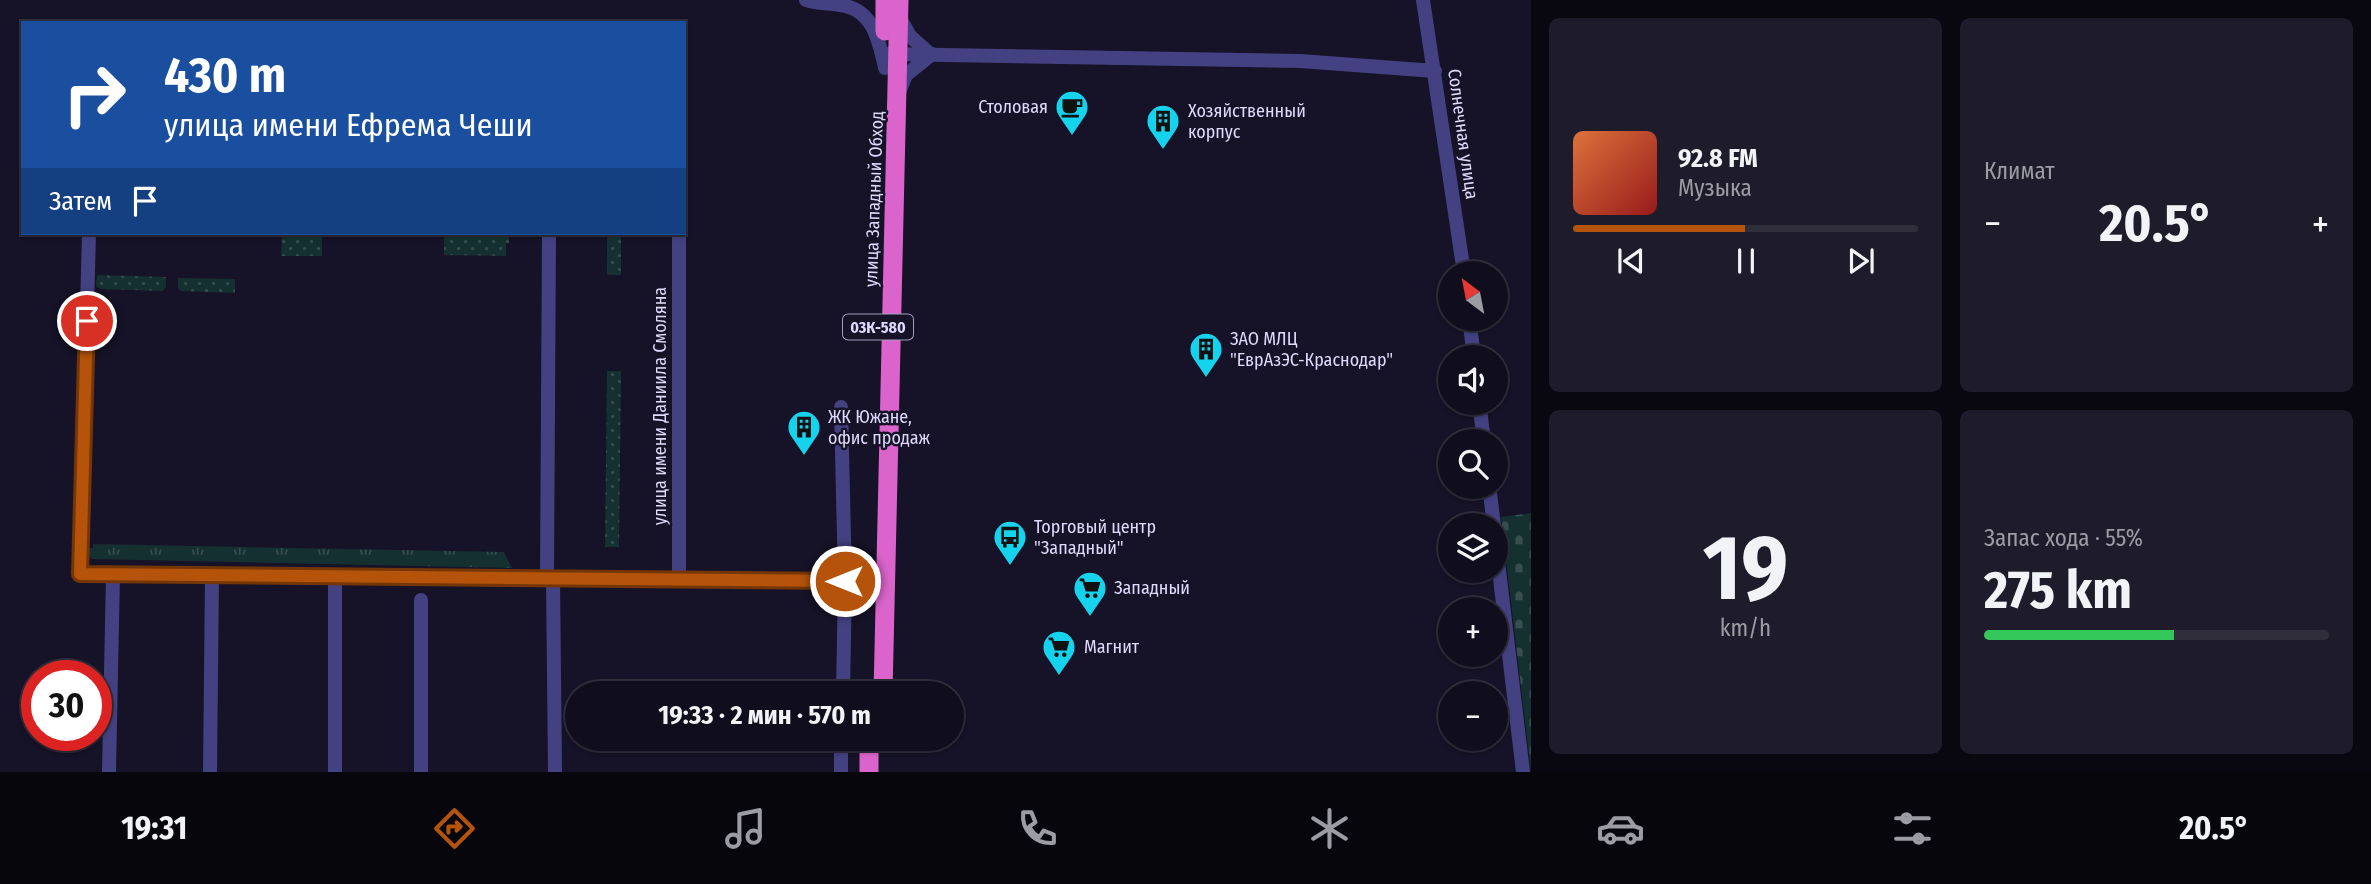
<!DOCTYPE html>
<html lang="ru">
<head>
<meta charset="utf-8">
<style>
	body { margin:0; font-family:"Fira Sans Condensed",sans-serif; background:#1e1c2a; color:#f1f3f6; height:100vh; display:flex; flex-direction:column; font-size:26px; white-space:nowrap }
	* { box-sizing:border-box; margin:0 }
	p { font-size:23px; color:#9c9ca4 }
	.icon { flex:none; width:38px; height:38px; fill:none; stroke:currentColor; stroke-width:2; stroke-linecap:round; stroke-linejoin:round }
	.map { position:relative; flex:1; overflow:hidden }
	.panel { display:flex; flex-direction:column; gap:18px; padding:18px; background:#090810; width:840px }
	.panel>* { flex:none }
	.guide { position:absolute; left:21px; top:21px; width:665px; height:214px; border-radius:0px; box-shadow:0 2px 5px #0004,0 0 0 2px #302e3b; background:#1a4fa0; color:#fff; overflow:hidden }
	.needle { width:46px; rotate:328deg }
	.fabs { position:absolute; left:1438px; top:261px; display:grid; gap:14px }
	.fabs a { display:grid; place-items:center; width:70px; height:70px; border-radius:50%; background:#100e1d; box-shadow:0 2px 5px #0004,0 0 0 2px #302e3b; font-size:35px }
	.speed { position:absolute; left:21px; top:660px; display:flex; gap:14px; font-size:35px; font-weight:700; text-align:center }
	.speed>* { display:grid; place-content:center; width:91px; height:91px; border-radius:50%; background:#100e1d; box-shadow:0 2px 5px #0004,0 0 0 2px #302e3b; line-height:1 }
	.speed .limit { border:10px solid #d22; background:#fff; color:#111 }
	.pin { position:absolute; display:grid; place-items:center; width:60px; height:60px; color:#fff; margin:-30px; border:4px solid #fff; border-radius:50%; box-shadow:0 2px 7px #0007 }
	.me { position:absolute; width:77px; margin:-38px; rotate:270deg; stroke-linejoin:round; filter:drop-shadow(0 0 5px #0008) }
	.turn { display:flex; align-items:center; gap:24px; height:147px; padding:0 28px; font-size:32px }
	.turn .icon { width:91px; height:91px; stroke-width:2.5 }
	.turn b { display:block; font-size:49px; line-height:60px }
	.then { display:flex; align-items:center; height:66px; padding:0 28px; background:#0003; gap:14px; font-size:26px }
	.big { font-size:52px; font-weight:700; line-height:1.1 }
	.panel .tile { flex:1; display:flex; flex-direction:column; justify-content:center; gap:10px; min-width:0; padding:0 24px; border-radius:10px; background:#1e1c2a }
	.panel .dial { align-items:center; gap:0 }
	.dial b { font-size:91px; line-height:1 }
	.song { display:flex; align-items:center; gap:21px }
	.cover { width:84px; height:84px; border-radius:10px; background:linear-gradient(135deg,hsl(20 70% 55%),hsl(0 70% 35%)) }
	.played { height:7px; border-radius:4px; background:linear-gradient(90deg,#b45309 50%,#302e3b 50%) }
	.keys { display:flex; justify-content:space-around; direction:ltr }
	.heat { display:flex; justify-content:space-between; align-items:center; font-size:38px; direction:ltr }
	.charge { height:10px; border-radius:5px; background:linear-gradient(90deg,#34c759 55%,#302e3b 0) }
	.panel .tiles { flex:1; display:grid; gap:18px; grid-template-columns:repeat(2,1fr) }
	.trip { position:absolute; left:565px; top:681px; width:399px; height:70px; border-radius:35px; background:#100e1d; box-shadow:0 2px 5px #0004,0 0 0 2px #302e3b; font-weight:700; line-height:70px; text-align:center }
	.tab-bar { display:flex; height:112px; justify-content:space-around; align-items:center; background:#06060c; color:#9c9ca4 }
	.tab-bar .icon { width:49px; height:49px }
	.tab-bar .active { color:#b45309 }
	.tab-bar b { font-size:32px; color:#f1f3f6 }
	main { display:flex; flex:1; min-height:0 }
	.map>svg:first-child { display:block }
	.grass { fill:url(#grass-tufts) }
	.cemetery { fill:url(#cemetery-stones) }
	.park { fill:url(#park-dots) }
	.lines { fill:none; stroke-linecap:round; stroke-linejoin:round }
	.minor { stroke:#444182; stroke-width:14 }
	.trunk { stroke:#da64cb; stroke-width:19 }
	.route-casing { stroke:#753606; stroke-width:18 }
	.route { stroke:#b45309; stroke-width:12 }
	.labels { text-anchor:middle; dominant-baseline:central; stroke-width:5; stroke-linejoin:round; paint-order:stroke }
	.shield { fill:#161227; stroke:#a39ebc; stroke-width:2 }
	.shield-label { font-size:16px; font-weight:bold; fill:#dfdafc }
	.poi-label { font-size:18px; fill:#dfdafc; stroke:#161227; text-anchor:start }
	.street-label { font-size:18px; fill:#dfdafc; stroke:#161227 }
</style>
</head>
<body>
<main>
<div class="map">
<svg width="1531" height="772" viewBox="0 0 1531 772">
	<defs>
		<pattern id="grass-tufts" width="24" height="20" patternUnits="userSpaceOnUse" patternTransform="scale(1.75)"><rect width="24" height="20" fill="#153030"/><path d="M3 7l-1-3M5 7V3M7 7l1-3M15 17l-1-3M17 17v-4M19 17l1-3" fill="none" stroke="#374d4f"/></pattern>
		<pattern id="cemetery-stones" width="16" height="16" patternUnits="userSpaceOnUse" patternTransform="scale(1.75)"><rect width="16" height="16" fill="#153030"/><path d="M2 7V4a2 2 0 0 1 4 0v3zM10 15v-3a2 2 0 0 1 4 0v3z" fill="#374d4f"/></pattern>
		<pattern id="park-dots" width="8" height="8" patternUnits="userSpaceOnUse" patternTransform="scale(1.75)"><rect width="8" height="8" fill="#153030"/><path d="M2 2h.1M6 6h.1" fill="none" stroke="#374d4f" stroke-width="1.8" stroke-linecap="round"/></pattern>
	</defs>
	<rect width="100%" height="100%" fill="#161227"/>
	<polygon class="grass" points="93,544 504,552 512,568 92,559 87,555 87,548 93,548"/>
	<polygon class="cemetery" points="1531,513 1531,772 1501,517"/>
	<g class="park">
		<polygon points="282,233 322,233 322,256 281,256"/>
		<polygon points="444,233 509,233 509,243 506,243 506,256 444,255"/>
		<rect x="607" y="233" width="14" height="42"/>
		<polygon points="97,275 166,277 166,287 162,291 100,289 96,286"/>
		<polygon points="178,278 235,279 235,293 181,291 178,288"/>
		<polygon points="607,371 621,371 619,547 605,547"/>
	</g>
	<g class="lines">
		<g class="minor">
			<path d="M 806,0 C 817,4 828,3 840,5 C 873,9 879,40 885,68"/>
			<polyline points="1423,0 1464,273"/>
			<polyline points="899,16 910,36 930,54"/>
			<polyline points="885,54 1300,61 1435,71"/>
			<polyline points="899,92 906,75 932,54"/>
			<polyline points="89,233 80,574 845,581"/>
			<polyline points="1469,318 1474,357"/>
			<polyline points="1479,402 1484,441"/>
			<polyline points="841,407 845,581 843,693"/>
			<polyline points="1489,486 1494,525"/>
			<polyline points="1496,545 1523,772"/>
			<polyline points="547,578 549,233"/>
			<polyline points="553,578 555,772"/>
			<polyline points="679,579 679,233"/>
			<polyline points="421,600 421,772"/>
			<polyline points="109,772 113,574"/>
			<polyline points="210,772 212,575"/>
			<polyline points="335,772 335,576"/>
			<polyline points="841,772 841,738"/>
		</g>
		<g class="trunk">
			<polyline points="885,0 885,31"/>
			<polyline points="883,693 899,0"/>
			<polyline points="869,772 869,738"/>
		</g>
	</g>
	<g class="lines">
		<defs>
			<polyline id="route" points="87,321 80,574 845,581"/>
		</defs>
		<use href="#route" class="route-casing"/>
		<use href="#route" class="route"/>
	</g>
	<defs>
		<symbol id="cafe-pin" viewBox="-11 -11 22 30"><path d="M0 17L-7.5 6A9.5 9.5 0 1 1 7.5 6Z" fill="#16d3ed" stroke="#161227"/><path d="M-5.5-4.5H6V0H3Q3 3.5 0 3.5H-2.5Q-5.5 3.5-5.5 0ZM3-3.2v2h1.7v-2ZM-6 4.5H4V6H-6Z" fill="#111"/></symbol>
		<symbol id="building-pin" viewBox="-11 -11 22 30"><path d="M0 17L-7.5 6A9.5 9.5 0 1 1 7.5 6Z" fill="#16d3ed" stroke="#161227"/><path d="M-4-6H4V6H1V3H-1V6H-4ZM-2.5-4.3h1.7v1.8h-1.7ZM.8-4.3h1.7v1.8H.8ZM-2.5-1h1.7V.8h-1.7ZM.8-1h1.7V.8H.8Z" fill="#111"/></symbol>
		<symbol id="bus-pin" viewBox="-11 -11 22 30"><path d="M0 17L-7.5 6A9.5 9.5 0 1 1 7.5 6Z" fill="#16d3ed" stroke="#161227"/><path d="M-5-6H5V4H4V6H2V4H-2V6H-4V4H-5ZM-3.5-4V0h7V-4ZM-3.5 1.2v1.5H-2V1.2ZM2 1.2v1.5H3.5V1.2Z" fill="#111"/></symbol>
		<symbol id="supermarket-pin" viewBox="-11 -11 22 30"><path d="M0 17L-7.5 6A9.5 9.5 0 1 1 7.5 6Z" fill="#16d3ed" stroke="#161227"/><path d="M-6-5.5h2.5l.6 2H6L4.5 2H-2.5L-4.4-4H-6ZM-1.5 3.2a1.3 1.3 0 1 0 .1 0ZM3 3.2a1.3 1.3 0 1 0 .1 0Z" fill="#111"/></symbol>
	</defs>
	<g fill-rule="evenodd">
		<use href="#cafe-pin" x="1053" y="88" width="38" height="52"/>
		<use href="#building-pin" x="1144" y="102" width="38" height="52"/>
		<use href="#building-pin" x="1187" y="330" width="38" height="52"/>
		<use href="#building-pin" x="785" y="408" width="38" height="52"/>
		<use href="#bus-pin" x="991" y="518" width="38" height="52"/>
		<use href="#supermarket-pin" x="1071" y="569" width="38" height="52"/>
		<use href="#supermarket-pin" x="1040" y="628" width="38" height="52"/>
	</g>
	<g class="labels">
		<rect class="shield" x="843" y="314.5" width="70" height="25" rx="5"/>
		<g class="shield-label">
			<text x="878" y="327">03К-580</text>
		</g>
		<g class="poi-label">
			<text x="1048" y="107" text-anchor="end">Столовая</text>
			<text x="1188" y="111">Хозяйственный<tspan x="1188" dy="21">корпус</tspan></text>
			<text x="1230" y="339">ЗАО МЛЦ<tspan x="1230" dy="21">"ЕврАзЭС-Краснодар"</tspan></text>
			<text x="828" y="417">ЖК Южане,<tspan x="828" dy="21">офис продаж</tspan></text>
			<text x="1034" y="527">Торговый центр<tspan x="1034" dy="21">"Западный"</tspan></text>
			<text x="1114" y="588">Западный</text>
			<text x="1084" y="647">Магнит</text>
		</g>
		<g class="street-label">
			<text transform="translate(1463 134) rotate(82)">Солнечная улица</text>
			<text transform="translate(874 199) rotate(-88)">улица Западный Обход</text>
			<text transform="translate(660 406) rotate(-90)">улица имени Даниила Смоляна</text>
		</g>
	</g>
</svg>
<div class="fabs">
<a><svg class="needle" viewBox="-14 -14 28 28"><path d="M0-13l5 13h-10z" fill="#e53935"/><path d="M0 13l5-13h-10z" fill="#9c9ca4"/></svg></a>
<a><svg class="icon" aria-label="sound" viewBox="0 0 24 24"><path d="M4 9h4l5-4v14l-5-4H4zM17 9q2 3 0 6"/></svg></a>
<a><svg class="icon" aria-label="search" viewBox="0 0 24 24"><circle cx="10" cy="10" r="6"/><path d="M15 15l6 6"/></svg></a>
<a><svg class="icon" aria-label="layers" viewBox="0 0 24 24"><path d="M12 4l9 5-9 5-9-5zM3 14l9 5 9-5"/></svg></a>
<a>+</a>
<a>−</a>
</div>
<div class="speed"><div class="limit">30</div></div>
<div class="pin" style="left:87px;top:321px;background:#d93025"><svg class="icon" aria-label="arrive" viewBox="0 0 24 24"><path d="M6 21V4h12l-3 4 3 4H6"/></svg></div>
<svg class="me" style="left:845px;top:581px" viewBox="-20 -20 40 40"><circle r="17" fill="#b45309" stroke="#fff" stroke-width="3"/><path d="M0-11L8 9 0 5-8 9z" fill="#fff"/></svg>
<div class="trip">19:33 · 2 мин · 570 m</div>
<div class="guide">
<div class="turn"><svg class="icon" aria-label="right" viewBox="0 0 24 24"><path d="M7 20v-9h11M14 6l5 5-5 5"/></svg><div><b>430 m</b>улица имени Ефрема Чеши</div></div>
<div class="then">Затем<svg class="icon" aria-label="arrive" viewBox="0 0 24 24"><path d="M6 21V4h12l-3 4 3 4H6"/></svg></div>
</div>
</div>
<section class="panel">
<div class="tiles">
<div class="tile">
<div class="song"><i class="cover"></i><div><b>92.8 FM</b><p>Музыка</p></div></div>
<div class="played"></div>
<div class="keys"><svg class="icon" aria-label="previous" viewBox="0 0 24 24"><path d="M18 5L8 12l10 7zM5 5v14"/></svg><svg class="icon" aria-label="pause" viewBox="0 0 24 24"><path d="M8 5v14M16 5v14"/></svg><svg class="icon" aria-label="next" viewBox="0 0 24 24"><path d="M6 5l10 7-10 7zM19 5v14"/></svg></div>
</div>
<div class="tile"><p>Климат</p>
<div class="heat"><a>−</a><b class="big">20.5°</b><a>+</a></div>
</div>
<div class="tile dial"><b>19</b><p>km/h</p></div>
<div class="tile"><p>Запас хода · 55%</p><b class="big">275 km</b><div class="charge"></div></div>
</div>
</section>
</main>
<nav class="tab-bar">
<b>19:31</b>
<svg class="icon active" aria-label="directions" viewBox="0 0 24 24"><path d="M12 3l9 9-9 9-9-9zM9 14v-3h6M13 9l2 2-2 2"/></svg>
<svg class="icon" aria-label="music" viewBox="0 0 24 24"><path d="M9 18V5l10-2v13"/><circle cx="6" cy="18" r="3"/><circle cx="16" cy="16" r="3"/></svg>
<svg class="icon" aria-label="phone" viewBox="0 0 24 24"><path d="M5 4h4l2 5-3 2q2 4 5 5l2-3 5 2v4C11 20 4 13 5 4z"/></svg>
<svg class="icon" aria-label="climate" viewBox="0 0 24 24"><path d="M12 3v18M4 7l16 10M4 17L20 7"/></svg>
<svg class="icon" aria-label="car" viewBox="0 0 24 24"><path d="M5 17H2v-5l4-1 3-4h7l3 4 3 1v5h-3M9 17h6M6 11h13"/><circle cx="7" cy="17" r="2"/><circle cx="17" cy="17" r="2"/></svg>
<svg class="icon" aria-label="filters" viewBox="0 0 24 24"><path d="M4 7h16M4 17h16"/><circle cx="9" cy="7" r="2"/><circle cx="15" cy="17" r="2"/></svg>
<b>20.5°</b>
</nav>
</body>
</html>
